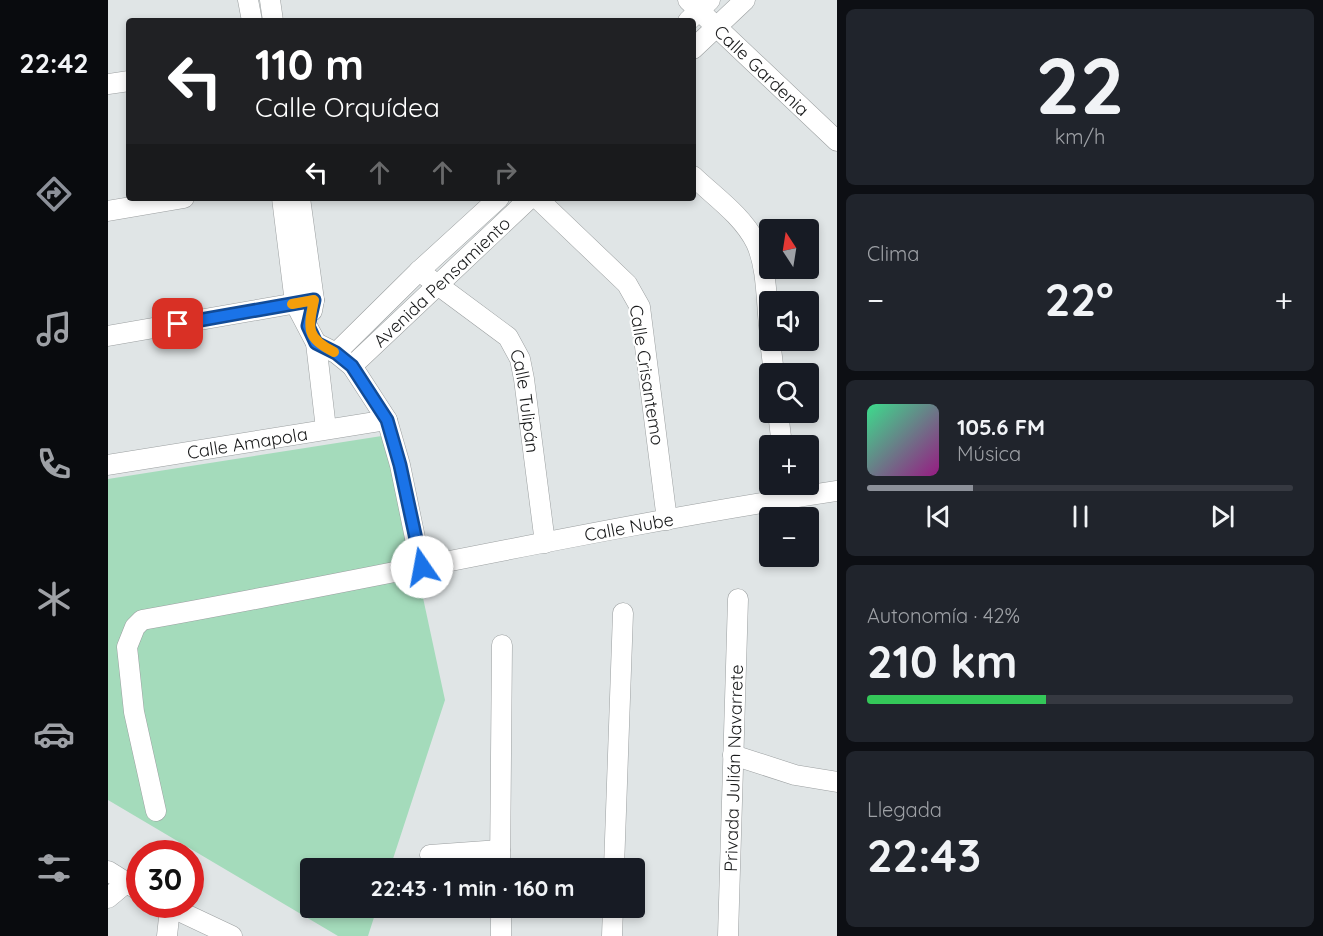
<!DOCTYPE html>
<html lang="es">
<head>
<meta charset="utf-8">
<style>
	body { margin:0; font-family:Quicksand,sans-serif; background:#20242c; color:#f1f3f6; height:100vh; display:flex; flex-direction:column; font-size:22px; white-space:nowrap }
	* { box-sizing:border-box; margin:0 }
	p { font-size:20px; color:#9ea1a6 }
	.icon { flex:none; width:33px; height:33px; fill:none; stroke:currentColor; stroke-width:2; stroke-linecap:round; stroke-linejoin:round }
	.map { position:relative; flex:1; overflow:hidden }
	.sheet { display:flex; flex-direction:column; gap:9px; padding:9px; background:#0d0f14; width:486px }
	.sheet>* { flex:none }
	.guide { position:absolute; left:18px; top:18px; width:570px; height:183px; border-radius:6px; box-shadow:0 3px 9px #0003; background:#202124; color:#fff; overflow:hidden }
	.needle { width:39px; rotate:348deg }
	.tools { position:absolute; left:651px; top:219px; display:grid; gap:12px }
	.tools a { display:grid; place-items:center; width:60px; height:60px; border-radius:6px; background:#171b24; box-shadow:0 3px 9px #0003; font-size:30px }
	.speed { position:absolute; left:18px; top:840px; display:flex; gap:12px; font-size:30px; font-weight:700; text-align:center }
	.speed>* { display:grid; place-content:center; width:78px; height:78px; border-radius:50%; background:#171b24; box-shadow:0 3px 9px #0003; line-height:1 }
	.speed .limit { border:9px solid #d22; background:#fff; color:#111 }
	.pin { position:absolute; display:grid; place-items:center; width:51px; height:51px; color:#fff; margin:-26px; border-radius:12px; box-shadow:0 3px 9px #0006 }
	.me { position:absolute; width:66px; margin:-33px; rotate:348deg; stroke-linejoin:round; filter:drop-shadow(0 0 4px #0008) }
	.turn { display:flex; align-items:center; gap:21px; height:126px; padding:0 30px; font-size:27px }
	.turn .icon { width:78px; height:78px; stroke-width:2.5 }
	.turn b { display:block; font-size:42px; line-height:51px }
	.lanes { display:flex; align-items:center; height:57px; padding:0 30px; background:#0003; justify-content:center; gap:30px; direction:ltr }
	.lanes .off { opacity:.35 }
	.big { font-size:45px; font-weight:800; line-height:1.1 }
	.sheet .card { flex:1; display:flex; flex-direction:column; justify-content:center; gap:9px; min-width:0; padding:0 21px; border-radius:9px; background:#20242c }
	.sheet .dial { align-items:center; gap:0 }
	.dial b { font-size:78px; line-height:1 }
	.song { display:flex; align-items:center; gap:18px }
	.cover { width:72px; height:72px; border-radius:9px; background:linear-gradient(135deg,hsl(150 70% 55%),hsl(310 70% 35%)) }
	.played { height:6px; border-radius:3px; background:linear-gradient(90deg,#8c9099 25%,#363941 25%) }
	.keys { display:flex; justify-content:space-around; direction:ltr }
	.heat { display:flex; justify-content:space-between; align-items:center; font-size:33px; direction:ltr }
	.charge { height:9px; border-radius:4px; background:linear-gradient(90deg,#34c759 42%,#363941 0) }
	.trip { position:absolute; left:192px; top:858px; width:345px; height:60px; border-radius:6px; background:#171b24; box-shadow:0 3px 9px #0003; font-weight:800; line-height:60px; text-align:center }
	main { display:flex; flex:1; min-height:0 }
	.tabs { display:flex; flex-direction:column; width:108px; justify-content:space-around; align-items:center; background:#090b0e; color:#9ea1a6 }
	.tabs .icon { width:42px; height:42px }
	.tabs .selected { color:#8c9099 }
	.tabs b { font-size:27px; color:#f1f3f6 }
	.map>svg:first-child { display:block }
	.green { fill:#a4dbbb }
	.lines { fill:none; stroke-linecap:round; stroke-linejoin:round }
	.minor-casing { stroke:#9b9fa0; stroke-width:21 }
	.minor { stroke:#fff; stroke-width:20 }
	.route-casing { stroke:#114b97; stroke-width:15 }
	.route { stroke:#1a73e8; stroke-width:10 }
	.slow { stroke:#f59e0b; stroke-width:10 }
	.labels { text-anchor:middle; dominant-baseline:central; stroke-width:4.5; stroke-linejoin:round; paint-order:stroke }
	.street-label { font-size:18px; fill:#1a1b1c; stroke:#fff }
</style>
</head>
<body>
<main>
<nav class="tabs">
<b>22:42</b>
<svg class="icon selected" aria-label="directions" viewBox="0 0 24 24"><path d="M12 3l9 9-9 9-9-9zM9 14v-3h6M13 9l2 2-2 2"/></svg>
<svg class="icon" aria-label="music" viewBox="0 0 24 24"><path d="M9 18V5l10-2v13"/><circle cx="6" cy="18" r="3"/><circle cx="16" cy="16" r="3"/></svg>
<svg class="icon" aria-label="phone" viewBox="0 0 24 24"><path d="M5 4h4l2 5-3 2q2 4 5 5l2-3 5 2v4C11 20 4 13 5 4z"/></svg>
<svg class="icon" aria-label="climate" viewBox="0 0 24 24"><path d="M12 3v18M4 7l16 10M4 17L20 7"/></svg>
<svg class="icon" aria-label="car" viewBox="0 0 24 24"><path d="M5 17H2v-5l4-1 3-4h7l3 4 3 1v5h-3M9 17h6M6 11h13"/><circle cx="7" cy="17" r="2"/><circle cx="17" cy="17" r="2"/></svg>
<svg class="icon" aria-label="filters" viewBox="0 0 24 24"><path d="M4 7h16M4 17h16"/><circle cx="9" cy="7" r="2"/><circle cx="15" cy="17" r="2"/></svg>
</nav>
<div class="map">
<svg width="729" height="936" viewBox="0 0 729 936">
	<rect width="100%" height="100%" fill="#e0e5e6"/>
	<polygon class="green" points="280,435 337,700 282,868 202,868 202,908 269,908 260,936 230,936 0,800 0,479"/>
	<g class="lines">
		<defs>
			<g id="minor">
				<polyline points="140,0 144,21"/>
				<polyline points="162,0 165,21"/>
				<path id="s1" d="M 580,0 L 729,141"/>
				<polyline points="580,21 602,0"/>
				<polyline points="585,49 637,0"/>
				<polyline points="0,84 21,81"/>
				<path d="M 585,176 C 606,196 635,216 648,243 C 660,269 658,306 662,334"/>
				<polyline points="174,198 187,303 208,343 228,353 244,366 279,420 292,465 313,567"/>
				<polyline points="192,198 206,300 204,311"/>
				<polyline points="429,198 519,284 532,307 559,520"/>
				<polyline points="0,211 76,198"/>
				<path id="s2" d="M 311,271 L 400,337 L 412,359 L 416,379 L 437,543"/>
				<polyline points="0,336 206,300"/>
				<polyline points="662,340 666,374"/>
				<polyline points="208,343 218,429"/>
				<polyline points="228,353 311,271 391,198"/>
				<path id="s3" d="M 244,366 L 422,198"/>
				<polyline points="670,412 674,446"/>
				<path id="s4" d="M 0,465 L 279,420"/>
				<polyline points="625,755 687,775 729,782"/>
				<path id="s5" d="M 48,811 L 26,712 L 19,647 L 27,627 L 34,620 C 266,579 496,526 729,491"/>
				<polyline points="322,855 392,850"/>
				<polyline points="392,868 394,645"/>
				<polyline points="506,868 515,613"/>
				<polyline points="0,871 32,891"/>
				<polyline points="0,898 18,883"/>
				<polyline points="56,904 124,936"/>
				<polyline points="393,908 393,936"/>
				<polyline points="59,936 62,908"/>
				<polyline points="504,936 505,908"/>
				<path id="s6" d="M 620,936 L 630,599"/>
			</g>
		</defs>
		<use href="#minor" class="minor-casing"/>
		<use href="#minor" class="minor"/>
	</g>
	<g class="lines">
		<defs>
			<polyline id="route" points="70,324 206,300 200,326 208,343 228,353 244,366 279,420 292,465 314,567"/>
		</defs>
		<use href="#route" class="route-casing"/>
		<use href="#route" class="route"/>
		<path class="slow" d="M 184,304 L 206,300 C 200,329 198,338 226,352"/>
	</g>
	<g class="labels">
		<g class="street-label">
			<text stroke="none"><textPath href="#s1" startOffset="102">Calle Gardenia</textPath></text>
			<text stroke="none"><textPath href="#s3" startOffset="123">Avenida Pensamiento</textPath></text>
			<text transform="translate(539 375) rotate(81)">Calle Crisantemo</text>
			<text stroke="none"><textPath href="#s2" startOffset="178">Calle Tulipán</textPath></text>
			<text stroke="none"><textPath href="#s4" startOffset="141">Calle Amapola</textPath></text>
			<text stroke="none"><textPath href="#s5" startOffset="694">Calle Nube</textPath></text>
			<text stroke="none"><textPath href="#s6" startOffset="168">Privada Julián Navarrete</textPath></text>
		</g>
	</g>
</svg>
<div class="tools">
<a><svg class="needle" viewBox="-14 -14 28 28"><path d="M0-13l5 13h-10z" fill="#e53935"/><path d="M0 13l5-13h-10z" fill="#9ea1a6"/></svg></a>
<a><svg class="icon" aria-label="sound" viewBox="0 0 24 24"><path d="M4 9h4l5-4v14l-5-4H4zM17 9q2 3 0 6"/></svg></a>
<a><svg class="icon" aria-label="search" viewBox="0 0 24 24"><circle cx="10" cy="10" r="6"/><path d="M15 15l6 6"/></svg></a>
<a>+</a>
<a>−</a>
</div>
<div class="speed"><div class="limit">30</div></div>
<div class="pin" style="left:70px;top:324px;background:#d93025"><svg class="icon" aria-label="arrive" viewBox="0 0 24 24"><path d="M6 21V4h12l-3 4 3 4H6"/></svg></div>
<svg class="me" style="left:314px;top:567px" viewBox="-20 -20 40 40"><circle r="19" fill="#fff"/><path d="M0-13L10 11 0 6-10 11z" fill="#1a73e8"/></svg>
<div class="trip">22:43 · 1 min · 160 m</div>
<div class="guide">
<div class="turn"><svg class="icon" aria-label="left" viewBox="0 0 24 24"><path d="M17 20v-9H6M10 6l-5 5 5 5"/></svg><div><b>110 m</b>Calle Orquídea</div></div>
<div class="lanes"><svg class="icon" aria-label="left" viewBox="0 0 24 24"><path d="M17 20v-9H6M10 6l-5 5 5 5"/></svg><svg class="icon off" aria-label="ahead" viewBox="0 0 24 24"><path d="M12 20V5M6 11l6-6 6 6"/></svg><svg class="icon off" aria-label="ahead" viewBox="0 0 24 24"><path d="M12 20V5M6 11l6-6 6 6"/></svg><svg class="icon off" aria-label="right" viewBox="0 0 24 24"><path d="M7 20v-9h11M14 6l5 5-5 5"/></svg></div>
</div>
</div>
<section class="sheet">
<div class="card dial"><b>22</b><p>km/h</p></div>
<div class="card"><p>Clima</p>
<div class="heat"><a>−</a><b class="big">22°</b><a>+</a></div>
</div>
<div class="card">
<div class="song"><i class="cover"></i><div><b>105.6 FM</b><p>Música</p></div></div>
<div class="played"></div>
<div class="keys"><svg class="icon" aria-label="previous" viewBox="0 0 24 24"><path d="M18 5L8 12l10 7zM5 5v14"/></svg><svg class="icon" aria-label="pause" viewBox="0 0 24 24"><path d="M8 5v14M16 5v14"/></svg><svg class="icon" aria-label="next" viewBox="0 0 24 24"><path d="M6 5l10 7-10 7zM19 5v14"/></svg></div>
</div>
<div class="card"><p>Autonomía · 42%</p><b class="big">210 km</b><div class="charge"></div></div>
<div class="card"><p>Llegada</p><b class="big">22:43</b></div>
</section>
</main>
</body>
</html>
